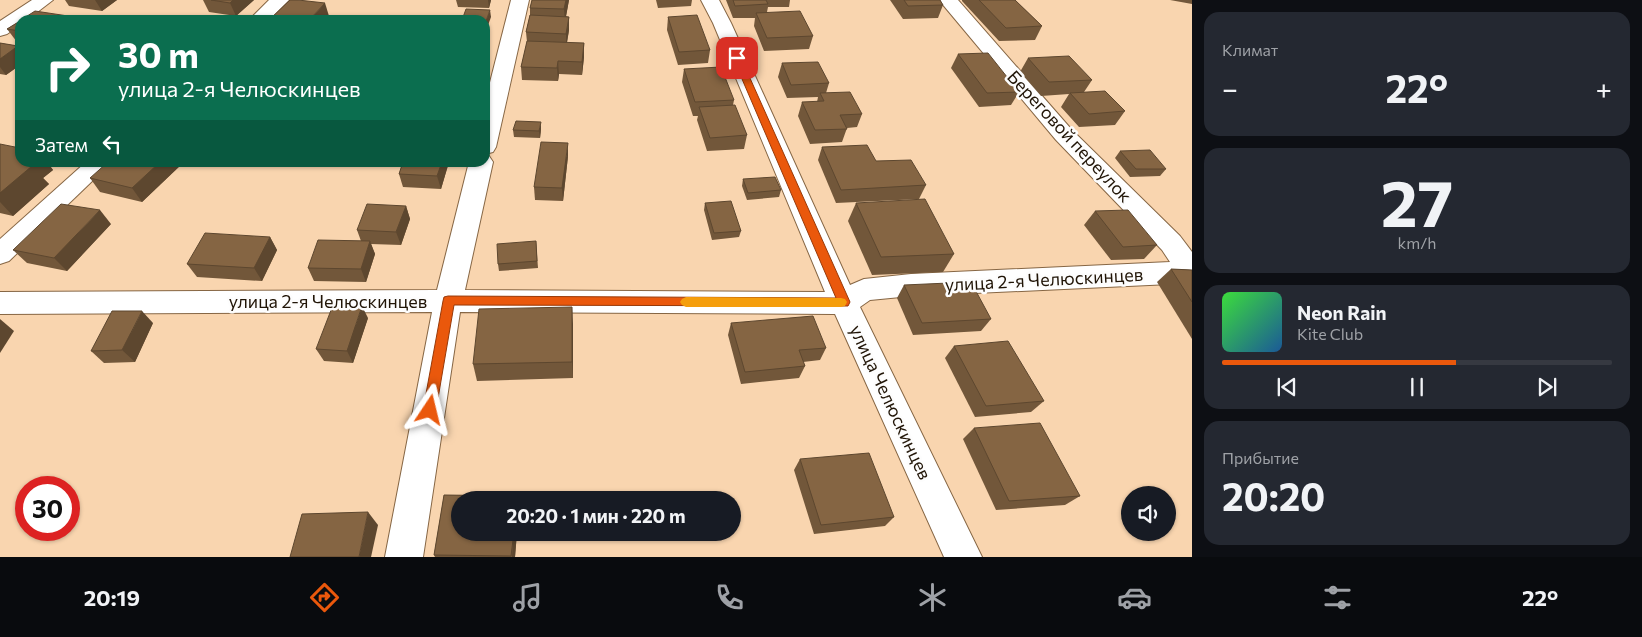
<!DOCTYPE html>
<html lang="ru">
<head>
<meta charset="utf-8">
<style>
	body { margin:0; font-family:Commissioner,sans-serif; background:#242831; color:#f1f3f6; height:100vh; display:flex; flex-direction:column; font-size:19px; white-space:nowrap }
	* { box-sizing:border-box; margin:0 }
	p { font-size:16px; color:#9ea1a6 }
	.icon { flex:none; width:28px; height:28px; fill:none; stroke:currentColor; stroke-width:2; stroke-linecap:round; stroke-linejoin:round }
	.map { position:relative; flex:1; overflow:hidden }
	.sheet { display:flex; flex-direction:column; gap:12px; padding:12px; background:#0d0f14; width:450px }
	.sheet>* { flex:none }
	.top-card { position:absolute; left:15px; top:15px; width:475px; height:152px; border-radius:15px; box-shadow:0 1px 4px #0004; background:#0b6e4f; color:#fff; overflow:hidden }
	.fabs { position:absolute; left:1121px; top:486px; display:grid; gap:10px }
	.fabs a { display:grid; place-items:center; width:55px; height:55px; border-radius:50%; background:#171b24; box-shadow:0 1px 4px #0004; font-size:25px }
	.speed { position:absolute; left:15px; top:476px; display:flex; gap:10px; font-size:25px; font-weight:700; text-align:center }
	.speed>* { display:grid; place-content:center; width:65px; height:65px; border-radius:50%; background:#171b24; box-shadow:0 1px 4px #0004; line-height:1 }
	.speed .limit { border:8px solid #d22; background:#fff; color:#111 }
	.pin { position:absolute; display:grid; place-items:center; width:42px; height:42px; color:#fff; margin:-21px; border-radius:10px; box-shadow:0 2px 8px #0006 }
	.me { position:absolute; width:55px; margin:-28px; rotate:10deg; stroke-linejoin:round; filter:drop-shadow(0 0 4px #0008) }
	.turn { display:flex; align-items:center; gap:18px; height:105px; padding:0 20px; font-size:22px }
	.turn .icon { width:65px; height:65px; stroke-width:2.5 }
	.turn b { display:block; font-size:35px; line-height:42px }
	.then { display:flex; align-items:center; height:48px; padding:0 20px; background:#0003; gap:10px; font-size:19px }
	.big { font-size:38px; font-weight:700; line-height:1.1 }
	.sheet .tile { flex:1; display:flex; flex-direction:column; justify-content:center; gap:8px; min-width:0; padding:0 18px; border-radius:15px; background:#242831 }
	.sheet .dial { align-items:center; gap:0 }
	.dial b { font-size:65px; line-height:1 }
	.song { display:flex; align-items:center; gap:15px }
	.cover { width:60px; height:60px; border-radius:8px; background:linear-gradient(135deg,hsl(120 70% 55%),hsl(210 70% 35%)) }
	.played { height:5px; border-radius:2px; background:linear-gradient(90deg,#ea580c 60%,#363941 60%) }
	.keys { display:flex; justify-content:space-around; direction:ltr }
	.heat { display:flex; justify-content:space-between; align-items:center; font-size:28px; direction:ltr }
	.trip { position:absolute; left:451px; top:491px; width:290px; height:50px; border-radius:25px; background:#171b24; box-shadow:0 1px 4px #0004; font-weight:700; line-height:50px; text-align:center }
	.tab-bar { display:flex; height:80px; justify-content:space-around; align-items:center; background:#090b0e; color:#9ea1a6 }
	.tab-bar .icon { width:35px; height:35px }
	.tab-bar .current { color:#ea580c }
	.tab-bar b { font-size:22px; color:#f1f3f6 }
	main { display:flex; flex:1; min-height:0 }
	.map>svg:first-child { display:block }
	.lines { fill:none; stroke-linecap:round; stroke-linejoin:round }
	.minor-casing { stroke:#866644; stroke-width:2 }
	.minor { fill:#fff; fill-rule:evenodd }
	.wall { fill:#72573a }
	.shaded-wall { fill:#5d472f }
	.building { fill:#856543; stroke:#5d472f }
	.route { fill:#ea580c; stroke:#983908 }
	.slow { fill:#f59e0b }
	.labels { text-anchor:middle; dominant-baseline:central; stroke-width:5; stroke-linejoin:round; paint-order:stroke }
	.street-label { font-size:18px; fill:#211507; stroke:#fdfdfd }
</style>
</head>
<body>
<main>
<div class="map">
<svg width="1192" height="557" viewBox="0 0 1192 557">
	<rect width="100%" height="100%" fill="#f9d5af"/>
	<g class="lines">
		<defs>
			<g id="minor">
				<polygon points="32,0 53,0 27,20 20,20 20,25 7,34 0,36 0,21"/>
				<polygon points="269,0 289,0 269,20 249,20"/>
				<polygon points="511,0 529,0 496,147 493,152 485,154 485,102"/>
				<polygon points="701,0 719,0 731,23 850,285 864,279 911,274 1170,262 1162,250 1056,140 939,0 958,0 1072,130 1180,236 1192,252 1192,283 911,296 870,300 860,307 982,557 944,557 835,314 460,312 423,557 385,557 432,312 0,314 0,292 437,290 469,162 485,162 485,155 489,156 493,162 465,290 825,292 713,23"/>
				<polygon points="86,162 112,162 9,261 0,264 0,239"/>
			</g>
		</defs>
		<use href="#minor" class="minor-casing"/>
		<use href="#minor" class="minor"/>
	</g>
	<g class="wall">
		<polygon points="65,0 117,0 102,11 69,6"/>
		<polygon points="203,0 254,0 236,16 209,12"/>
		<polygon points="456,0 491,0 489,8 458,7"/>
		<polygon points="532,0 569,0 566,16 569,17 569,30 567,43 584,43 584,57 582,75 559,74 558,81 522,80 521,67 527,42 526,32 530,15 530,8"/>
		<polygon points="656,0 692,0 691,6 658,8"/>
		<polygon points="726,0 790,0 789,7 768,7 767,12 813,36 809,49 764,51 754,26 755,18 733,18"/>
		<polygon points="890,0 940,0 943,5 938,18 903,19"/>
		<polygon points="962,0 1015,0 1042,26 1035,40 999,41 962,1"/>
		<polygon points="1170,0 1192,0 1192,4"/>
		<polygon points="668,17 710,50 708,63 678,65 667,30"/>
		<polygon points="20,21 20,43 17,42 7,29"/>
		<polygon points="0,43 18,46 20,48 20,65 6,75 0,74"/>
		<polygon points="958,54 1019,92 1011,105 979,107 951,68"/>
		<polygon points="1028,58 1092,80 1084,92 1125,111 1115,125 1079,127 1061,107 1069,94 1041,96 1020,72"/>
		<polygon points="782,63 829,83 826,93 862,114 857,127 847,128 842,142 810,144 798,116 802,102 817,102 818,97 787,98 778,77"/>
		<polygon points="684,69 734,100 733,105 747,135 744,149 707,151 697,120 698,116 693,116 682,82"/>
		<polygon points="541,129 540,138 514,137 513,130"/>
		<polygon points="0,144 20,162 47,162 53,170 43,178 49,184 13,216 0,213"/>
		<polygon points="822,147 876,161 926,185 919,199 836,203 818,160"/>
		<polygon points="1120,151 1166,169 1160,176 1130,177 1115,158"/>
		<polygon points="568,156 563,201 535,200 534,187"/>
		<polygon points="184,162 142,202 100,192 90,178"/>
		<polygon points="403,162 449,162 441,189 403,187 399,174"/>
		<polygon points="743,179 781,190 779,197 747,200 742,186"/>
		<polygon points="705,203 741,231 739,237 712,240 704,210"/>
		<polygon points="856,203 954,254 943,272 872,275 848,221"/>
		<polygon points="406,206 410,219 401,245 371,244 375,254 366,282 314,281 308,268 361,241 357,230"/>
		<polygon points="1095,211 1157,245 1144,259 1111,260 1084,225"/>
		<polygon points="111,224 67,271 27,263 13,250"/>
		<polygon points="270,237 277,250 262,281 197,277 187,264"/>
		<polygon points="536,241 538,268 499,271 498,264"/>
		<polygon points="1171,269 1192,270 1192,339 1157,282"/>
		<polygon points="904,285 991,319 981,331 913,335 897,298"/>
		<polygon points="368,318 353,363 324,361 316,349"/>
		<polygon points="153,323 135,362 104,363 91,351"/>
		<polygon points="731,323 826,348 820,360 803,362 805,366 799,378 741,384 728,335"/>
		<polygon points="573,324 573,378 477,381 473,364"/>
		<polygon points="954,346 1044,401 1031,412 975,417 945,358"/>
		<polygon points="974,428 1080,496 1065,505 996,510 963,439"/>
		<polygon points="800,459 894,517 885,526 814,534 794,470"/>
		<polygon points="444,495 517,496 518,500 460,500 460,532 517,532 515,557 435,557 434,555"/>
	</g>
	<g class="shaded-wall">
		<polygon points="95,0 117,0 102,11"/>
		<polygon points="233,0 254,0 236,16 230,3"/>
		<polygon points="488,0 491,0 489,8"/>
		<polygon points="566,0 569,0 565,22 564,9"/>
		<polygon points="325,3 329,16 326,20 309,20"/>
		<polygon points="490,10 491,17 486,31 485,24"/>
		<polygon points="68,16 71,20 62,20"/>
		<polygon points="569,17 569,30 566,47 566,34"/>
		<polygon points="584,43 584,57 582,75 582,62"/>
		<polygon points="18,46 20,48 20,65 6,75 0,67 0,59"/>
		<polygon points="558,61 559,74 558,81 557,68"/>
		<polygon points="541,122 541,129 540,138 539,131"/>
		<polygon points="568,143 568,156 563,201 562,188"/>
		<polygon points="23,162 47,162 53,170 43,178 49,184 13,216 0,202 0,193"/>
		<polygon points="160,162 184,162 142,202 132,188"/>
		<polygon points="442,162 449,162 441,189 437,176"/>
		<polygon points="406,206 410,219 401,245 396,232"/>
		<polygon points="100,210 111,224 67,271 54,258"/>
		<polygon points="270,237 277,250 262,281 254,268"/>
		<polygon points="370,241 375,254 366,282 361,269"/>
		<polygon points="362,306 368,318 353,363 347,351"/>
		<polygon points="572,307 573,324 573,378 572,362"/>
		<polygon points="142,311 153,323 135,362 122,350"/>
		<polygon points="0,319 14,331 0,353"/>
		<polygon points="368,512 378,525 371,557 359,557"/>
		<polygon points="514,532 517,532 515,557 512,557"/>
	</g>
	<g class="building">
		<polygon points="211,0 233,0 230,3"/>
		<polygon points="290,0 298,0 325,3 309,20 269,20"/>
		<polygon points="532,0 566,0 564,9 530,8"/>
		<polygon points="733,0 766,0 768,4 735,6"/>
		<polygon points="904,0 940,0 943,5 908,6"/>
		<polygon points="979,0 1015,0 1042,26 1006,28"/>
		<polygon points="466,9 490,10 485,24 485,20 462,20"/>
		<polygon points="35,11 68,16 62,20 21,20"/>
		<polygon points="800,11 813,36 767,38 756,13"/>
		<polygon points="530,15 569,17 566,34 526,32"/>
		<polygon points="697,15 710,50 679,52 668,17"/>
		<polygon points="169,17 190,20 165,20"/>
		<polygon points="20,21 20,31 7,29"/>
		<polygon points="527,41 584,43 582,62 558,61 557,68 521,67"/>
		<polygon points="0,43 18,46 0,59"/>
		<polygon points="988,53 1019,92 987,93 958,54"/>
		<polygon points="1069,56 1092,80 1049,82 1028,58"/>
		<polygon points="818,62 829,83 791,85 782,63"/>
		<polygon points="721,67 734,100 695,102 684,69"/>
		<polygon points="1105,91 1125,111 1089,114 1070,93"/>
		<polygon points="850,92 862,114 840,115 847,129 815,130 802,102 824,101 820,93"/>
		<polygon points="735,105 747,135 710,138 699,107"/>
		<polygon points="516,121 541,122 539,131 513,130"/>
		<polygon points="541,142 568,143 562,188 534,187"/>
		<polygon points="0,144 20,148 20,162 23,162 22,164 32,166 0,193"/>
		<polygon points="867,145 876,161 911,160 926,185 841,190 822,147"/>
		<polygon points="1150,150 1166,169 1136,169 1120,151"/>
		<polygon points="108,162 160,162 132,188 90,178"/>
		<polygon points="403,162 442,162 437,176 399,174"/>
		<polygon points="775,177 781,190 748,193 743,179"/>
		<polygon points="925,199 954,254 881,257 856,203"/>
		<polygon points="731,201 741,231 714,233 705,203"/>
		<polygon points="61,204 100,210 54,258 13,250"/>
		<polygon points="367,204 406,206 396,232 357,230"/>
		<polygon points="1128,210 1157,245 1123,247 1095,211"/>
		<polygon points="205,233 270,237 254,268 187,264"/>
		<polygon points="318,240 370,241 361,269 308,268"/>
		<polygon points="536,241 537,261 498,264 497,244"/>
		<polygon points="1171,269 1192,270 1192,302"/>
		<polygon points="971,282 991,319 922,323 904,285"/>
		<polygon points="333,305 362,306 347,351 316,349"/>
		<polygon points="572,307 572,362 473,364 479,309"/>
		<polygon points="112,311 142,311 122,350 91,351"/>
		<polygon points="813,316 826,348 799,350 805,366 745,372 731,323"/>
		<polygon points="1008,341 1044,401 986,406 954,346"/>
		<polygon points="1040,423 1080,496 1009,501 974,428"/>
		<polygon points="869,453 894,517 821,525 800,459"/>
		<polygon points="444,495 517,496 517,500 460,500 460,532 514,532 511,556 434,555"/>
		<polygon points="368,512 359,557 290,557 302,514"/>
	</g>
	<polygon class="route" points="737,55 741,58 850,302 848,306 454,305 436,410 434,415 430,416 425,415 423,410 443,301 444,297 448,296 836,298 733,58"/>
	<polygon class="slow" points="686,297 841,298 845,299 847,302 845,306 841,307 686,307 682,305 680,302 682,299"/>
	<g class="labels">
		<g class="street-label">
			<text transform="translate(1070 136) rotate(47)">Береговой переулок</text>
			<text transform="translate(1044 279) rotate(-3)">улица 2-я Челюскинцев</text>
			<text x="328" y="301">улица 2-я Челюскинцев</text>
			<text transform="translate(891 402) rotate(65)">улица Челюскинцев</text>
		</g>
	</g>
</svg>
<div class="fabs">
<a><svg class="icon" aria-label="sound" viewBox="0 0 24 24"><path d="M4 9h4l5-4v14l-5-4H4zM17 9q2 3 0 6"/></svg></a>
</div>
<div class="speed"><div class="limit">30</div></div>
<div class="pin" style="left:737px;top:58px;background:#d93025"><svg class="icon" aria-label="arrive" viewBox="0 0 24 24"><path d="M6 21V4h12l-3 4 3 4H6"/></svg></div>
<svg class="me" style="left:430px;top:410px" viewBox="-20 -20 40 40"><path d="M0-17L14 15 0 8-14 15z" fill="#ea580c" stroke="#fff" stroke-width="4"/></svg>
<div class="trip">20:20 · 1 мин · 220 m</div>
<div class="top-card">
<div class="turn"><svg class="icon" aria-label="right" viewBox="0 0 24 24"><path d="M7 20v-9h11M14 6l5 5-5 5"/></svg><div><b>30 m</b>улица 2-я Челюскинцев</div></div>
<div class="then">Затем<svg class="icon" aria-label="left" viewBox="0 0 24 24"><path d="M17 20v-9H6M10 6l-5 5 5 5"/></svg></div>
</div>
</div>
<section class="sheet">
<div class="tile"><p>Климат</p>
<div class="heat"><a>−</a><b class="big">22°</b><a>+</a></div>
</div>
<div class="tile dial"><b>27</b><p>km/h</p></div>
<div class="tile">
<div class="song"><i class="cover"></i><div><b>Neon Rain</b><p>Kite Club</p></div></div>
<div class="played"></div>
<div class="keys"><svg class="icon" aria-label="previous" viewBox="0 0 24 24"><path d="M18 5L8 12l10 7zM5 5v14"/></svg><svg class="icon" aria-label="pause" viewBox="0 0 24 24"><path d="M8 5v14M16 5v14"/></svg><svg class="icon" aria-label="next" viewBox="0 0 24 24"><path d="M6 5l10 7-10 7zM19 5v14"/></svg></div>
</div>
<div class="tile"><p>Прибытие</p><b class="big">20:20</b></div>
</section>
</main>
<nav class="tab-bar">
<b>20:19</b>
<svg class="icon current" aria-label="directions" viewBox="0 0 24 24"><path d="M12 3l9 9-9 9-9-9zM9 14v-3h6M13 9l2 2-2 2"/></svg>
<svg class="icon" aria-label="music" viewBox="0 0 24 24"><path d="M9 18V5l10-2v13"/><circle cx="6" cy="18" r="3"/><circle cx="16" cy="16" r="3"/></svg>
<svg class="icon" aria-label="phone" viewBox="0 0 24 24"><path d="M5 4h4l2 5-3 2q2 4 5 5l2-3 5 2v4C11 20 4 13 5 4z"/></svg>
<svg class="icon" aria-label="climate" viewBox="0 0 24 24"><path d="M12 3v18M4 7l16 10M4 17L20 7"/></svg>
<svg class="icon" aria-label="car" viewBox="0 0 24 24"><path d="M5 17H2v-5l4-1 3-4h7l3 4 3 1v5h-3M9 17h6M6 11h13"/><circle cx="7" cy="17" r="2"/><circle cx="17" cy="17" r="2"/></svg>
<svg class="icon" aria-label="filters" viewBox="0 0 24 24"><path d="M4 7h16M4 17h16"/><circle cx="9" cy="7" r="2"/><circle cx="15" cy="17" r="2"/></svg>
<b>22°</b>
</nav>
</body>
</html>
